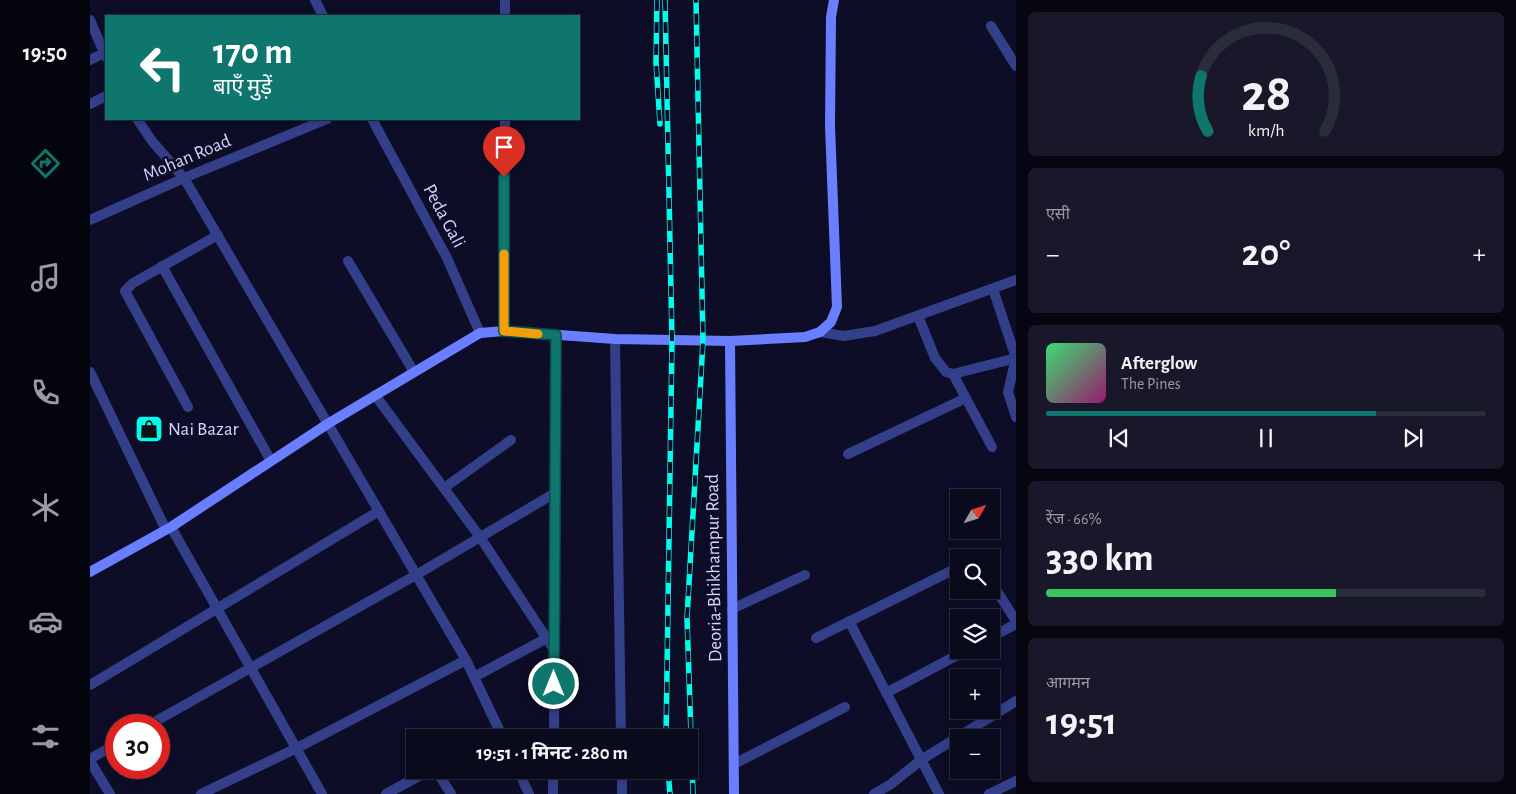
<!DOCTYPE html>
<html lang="hi">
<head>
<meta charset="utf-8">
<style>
	body { margin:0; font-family:"Alegreya Sans","Noto Sans Devanagari",sans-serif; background:#18182a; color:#f1f3f6; height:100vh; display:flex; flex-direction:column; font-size:19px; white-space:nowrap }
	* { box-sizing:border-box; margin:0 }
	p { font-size:16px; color:#999aa4 }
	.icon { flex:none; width:28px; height:28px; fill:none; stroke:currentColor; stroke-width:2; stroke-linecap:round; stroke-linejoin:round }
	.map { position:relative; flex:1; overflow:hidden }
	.details { display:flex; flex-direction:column; gap:12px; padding:12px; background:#060610; width:500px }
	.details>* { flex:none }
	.banner { position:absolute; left:15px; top:15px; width:475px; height:105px; border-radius:0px; box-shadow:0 2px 8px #0003,0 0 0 1px #2a2b3b; background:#0f766e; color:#fff; overflow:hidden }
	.needle { width:32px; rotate:51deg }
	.controls { position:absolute; left:860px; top:489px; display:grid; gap:10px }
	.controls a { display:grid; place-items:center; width:50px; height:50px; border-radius:0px; background:#0a0a1d; box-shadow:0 2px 8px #0003,0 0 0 1px #2a2b3b; font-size:25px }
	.speed { position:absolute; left:15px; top:714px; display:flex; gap:10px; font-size:25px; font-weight:700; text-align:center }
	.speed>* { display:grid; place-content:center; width:65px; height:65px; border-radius:50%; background:#0a0a1d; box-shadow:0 2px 8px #0003,0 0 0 1px #2a2b3b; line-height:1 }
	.speed .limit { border:8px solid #d22; background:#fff; color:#111 }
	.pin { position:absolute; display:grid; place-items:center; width:42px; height:42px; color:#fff; margin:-51px -21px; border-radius:50% 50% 50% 0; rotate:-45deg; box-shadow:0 0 5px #0007 }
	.pin .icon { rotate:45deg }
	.me { position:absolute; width:55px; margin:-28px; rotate:0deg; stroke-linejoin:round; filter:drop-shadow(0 0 4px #0008) }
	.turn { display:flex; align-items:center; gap:18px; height:105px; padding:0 25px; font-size:22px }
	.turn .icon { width:65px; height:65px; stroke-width:2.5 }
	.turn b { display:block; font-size:35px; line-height:42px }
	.big { font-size:38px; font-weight:700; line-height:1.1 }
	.details .card { flex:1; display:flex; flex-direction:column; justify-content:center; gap:8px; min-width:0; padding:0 18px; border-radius:8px; background:#18182a }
	.details .dial { align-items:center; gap:0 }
	.dial svg { height:130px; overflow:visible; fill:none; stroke:#2a2b3b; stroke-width:7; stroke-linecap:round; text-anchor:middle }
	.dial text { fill:#f1f3f6; stroke:none }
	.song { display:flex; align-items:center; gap:15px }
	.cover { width:60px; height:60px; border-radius:8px; background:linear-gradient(135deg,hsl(140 70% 55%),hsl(320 70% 35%)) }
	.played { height:5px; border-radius:2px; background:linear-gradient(90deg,#0f766e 75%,#2a2b3b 75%) }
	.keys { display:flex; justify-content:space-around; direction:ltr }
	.heat { display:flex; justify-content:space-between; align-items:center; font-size:28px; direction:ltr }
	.charge { height:8px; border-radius:4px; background:linear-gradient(90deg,#34c759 66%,#2a2b3b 0) }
	.trip { position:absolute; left:316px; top:729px; width:292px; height:50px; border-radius:0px; background:#0a0a1d; box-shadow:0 2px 8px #0003,0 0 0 1px #2a2b3b; font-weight:700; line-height:50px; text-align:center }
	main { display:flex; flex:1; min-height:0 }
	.tab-bar { display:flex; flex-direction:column; width:90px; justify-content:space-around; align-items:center; background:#04040c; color:#999aa4 }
	.tab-bar .icon { width:35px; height:35px }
	.tab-bar .on { color:#0f766e }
	.tab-bar b { font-size:22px; color:#f1f3f6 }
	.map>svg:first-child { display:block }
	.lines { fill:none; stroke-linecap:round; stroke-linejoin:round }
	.minor { stroke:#343f8a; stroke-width:10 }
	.tertiary { stroke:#343f8a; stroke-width:10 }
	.secondary { stroke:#6a7fff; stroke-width:10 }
	.rail-casing { stroke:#00feec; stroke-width:5.5 }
	.rail { stroke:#0d0d27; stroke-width:4; stroke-dasharray:11; stroke-linecap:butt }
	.route-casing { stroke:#0a4d48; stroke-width:12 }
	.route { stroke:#0f766e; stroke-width:9 }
	.slow { stroke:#f59e0b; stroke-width:9 }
	.labels { text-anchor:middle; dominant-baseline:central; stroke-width:5; stroke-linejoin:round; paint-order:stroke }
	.street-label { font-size:19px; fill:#d3d5ff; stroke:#0d0d27 }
	.poi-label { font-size:19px; fill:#d3d5ff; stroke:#0d0d27; text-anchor:start }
</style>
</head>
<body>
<main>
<nav class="tab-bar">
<b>19:50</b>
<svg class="icon on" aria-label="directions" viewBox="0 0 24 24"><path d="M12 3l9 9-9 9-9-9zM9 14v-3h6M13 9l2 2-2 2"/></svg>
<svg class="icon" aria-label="music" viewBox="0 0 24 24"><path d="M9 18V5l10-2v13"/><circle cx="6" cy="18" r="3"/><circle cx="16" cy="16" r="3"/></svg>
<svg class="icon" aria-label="phone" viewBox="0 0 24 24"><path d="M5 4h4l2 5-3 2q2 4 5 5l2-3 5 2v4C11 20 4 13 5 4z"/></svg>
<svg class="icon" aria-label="climate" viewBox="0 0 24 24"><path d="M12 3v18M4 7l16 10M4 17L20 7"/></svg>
<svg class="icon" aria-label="car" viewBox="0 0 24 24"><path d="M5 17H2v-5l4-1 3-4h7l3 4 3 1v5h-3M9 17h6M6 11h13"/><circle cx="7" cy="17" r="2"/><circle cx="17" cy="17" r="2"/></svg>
<svg class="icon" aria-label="filters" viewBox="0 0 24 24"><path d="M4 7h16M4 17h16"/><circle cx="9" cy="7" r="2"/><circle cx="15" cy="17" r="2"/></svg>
</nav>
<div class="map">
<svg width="926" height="794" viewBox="0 0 926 794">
	<rect width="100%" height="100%" fill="#0d0d27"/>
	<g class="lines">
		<g class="minor">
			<polyline points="225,0 233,16"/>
			<polyline points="0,20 16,57"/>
			<polyline points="901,26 926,66"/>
			<polyline points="0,60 14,53"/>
			<polyline points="0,104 16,96"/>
			<polyline points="47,119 62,141 94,178 376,660 413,738"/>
			<polyline points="282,119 357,258 390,333"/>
			<polyline points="0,220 94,178 237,119"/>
			<polyline points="258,261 324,372"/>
			<polyline points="72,266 181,461"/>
			<polyline points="903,289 926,358 918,392 926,417"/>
			<polyline points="828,316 845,358 856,372 863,374 926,358"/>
			<polyline points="730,332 754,336 785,331 926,280"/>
			<polyline points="525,339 531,738"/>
			<polyline points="0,372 76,530"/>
			<polyline points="863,374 902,447"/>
			<polyline points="285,395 390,537 463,648"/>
			<polyline points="98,407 35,291 43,283 128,235"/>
			<polyline points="758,454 876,398"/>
			<polyline points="354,488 421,440"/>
			<polyline points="81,527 232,794"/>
			<polyline points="901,582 926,621"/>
			<polyline points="642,609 715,575"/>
			<polyline points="759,621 849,794"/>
			<polyline points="901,637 926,624"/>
			<polyline points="726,638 869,567"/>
			<polyline points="384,677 457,638"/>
			<polyline points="0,685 289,511"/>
			<polyline points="796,693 877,650"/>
			<polyline points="59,725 326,575 465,493"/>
			<polyline points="464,738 466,335"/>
			<polyline points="0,759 26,744"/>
			<polyline points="0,761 20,794"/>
			<polyline points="644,764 755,707"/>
			<polyline points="346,770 361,794"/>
			<polyline points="428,770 439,794"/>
			<polyline points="532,770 532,794"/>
			<polyline points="111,794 207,748 376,660"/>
			<polyline points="296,794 340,770"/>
			<polyline points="463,794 463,770"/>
			<polyline points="784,794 801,784 831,760 926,701"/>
			<polyline points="899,794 926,781"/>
		</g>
		<g class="tertiary">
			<polyline points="415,16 415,0"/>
			<polyline points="414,331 415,119"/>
		</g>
		<g class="secondary">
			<polyline points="640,341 644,794"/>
			<polyline points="0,572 81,527 239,423 390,333 414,331 525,339 640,341 715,337 730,332 741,322 747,307 740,126 741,17 744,0"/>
		</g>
		<defs>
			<g id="rail">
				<polyline points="567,0 566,62 570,124"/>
				<polyline points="575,0 582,340 576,738"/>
				<polyline points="578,770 580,794"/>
				<polyline points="603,794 597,618 613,341 606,0"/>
			</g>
		</defs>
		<use href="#rail" class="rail-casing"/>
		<use href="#rail" class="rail"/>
	</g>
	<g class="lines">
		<defs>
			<polyline id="route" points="414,177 414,331 466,335 464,684"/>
		</defs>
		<use href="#route" class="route-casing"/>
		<use href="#route" class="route"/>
		<polyline class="slow" points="414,254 414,331 448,334"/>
	</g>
	<defs>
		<symbol id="shop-square" viewBox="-11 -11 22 22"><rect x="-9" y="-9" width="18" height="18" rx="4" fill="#00feec" stroke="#0d0d27"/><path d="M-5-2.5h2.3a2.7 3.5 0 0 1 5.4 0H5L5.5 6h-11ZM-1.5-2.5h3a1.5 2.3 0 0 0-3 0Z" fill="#111"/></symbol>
	</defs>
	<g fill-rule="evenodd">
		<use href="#shop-square" x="43" y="413" width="32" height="32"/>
	</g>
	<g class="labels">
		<g class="street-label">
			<text transform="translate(97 158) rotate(-23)">Mohan Road</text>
			<text transform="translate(354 216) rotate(62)">Peda Gali</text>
			<text transform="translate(624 568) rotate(-91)">Deoria-Bhikhampur Road</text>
		</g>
		<g class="poi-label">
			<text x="78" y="429">Nai Bazar</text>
		</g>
	</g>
</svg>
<div class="controls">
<a><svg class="needle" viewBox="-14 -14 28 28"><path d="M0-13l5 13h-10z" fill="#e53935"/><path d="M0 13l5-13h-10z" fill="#999aa4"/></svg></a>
<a><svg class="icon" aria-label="search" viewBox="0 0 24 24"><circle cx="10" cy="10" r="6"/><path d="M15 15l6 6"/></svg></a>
<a><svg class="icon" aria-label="layers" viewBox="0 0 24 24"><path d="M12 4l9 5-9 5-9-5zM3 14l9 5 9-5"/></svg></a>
<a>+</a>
<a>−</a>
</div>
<div class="speed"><div class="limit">30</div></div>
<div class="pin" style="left:414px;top:177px;background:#d93025"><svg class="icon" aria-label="arrive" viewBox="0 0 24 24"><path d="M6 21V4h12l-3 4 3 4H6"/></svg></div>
<svg class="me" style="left:464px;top:684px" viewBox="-20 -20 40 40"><circle r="17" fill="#0f766e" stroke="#fff" stroke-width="3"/><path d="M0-11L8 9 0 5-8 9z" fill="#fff"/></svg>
<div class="trip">19:51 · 1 मिनट · 280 m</div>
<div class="banner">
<div class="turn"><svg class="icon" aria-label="left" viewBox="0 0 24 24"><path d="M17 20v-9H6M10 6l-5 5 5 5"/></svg><div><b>170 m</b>बाएँ मुड़ें</div></div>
</div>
</div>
<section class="details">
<div class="card dial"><svg viewBox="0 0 100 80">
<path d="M14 69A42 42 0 1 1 86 69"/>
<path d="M14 69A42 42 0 0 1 10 35" stroke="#0f766e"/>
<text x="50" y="56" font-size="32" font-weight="700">28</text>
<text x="50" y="72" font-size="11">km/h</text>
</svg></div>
<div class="card"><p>एसी</p>
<div class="heat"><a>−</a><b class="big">20°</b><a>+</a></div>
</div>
<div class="card">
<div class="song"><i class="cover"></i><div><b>Afterglow</b><p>The Pines</p></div></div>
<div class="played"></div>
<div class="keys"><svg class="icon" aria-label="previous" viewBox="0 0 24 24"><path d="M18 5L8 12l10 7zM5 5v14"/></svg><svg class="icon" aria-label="pause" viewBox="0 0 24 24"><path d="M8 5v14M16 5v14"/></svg><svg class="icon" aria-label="next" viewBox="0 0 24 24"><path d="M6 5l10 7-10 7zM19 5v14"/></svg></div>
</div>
<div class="card"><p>रेंज · 66%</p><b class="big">330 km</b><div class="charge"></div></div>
<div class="card"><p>आगमन</p><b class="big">19:51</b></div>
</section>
</main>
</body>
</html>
